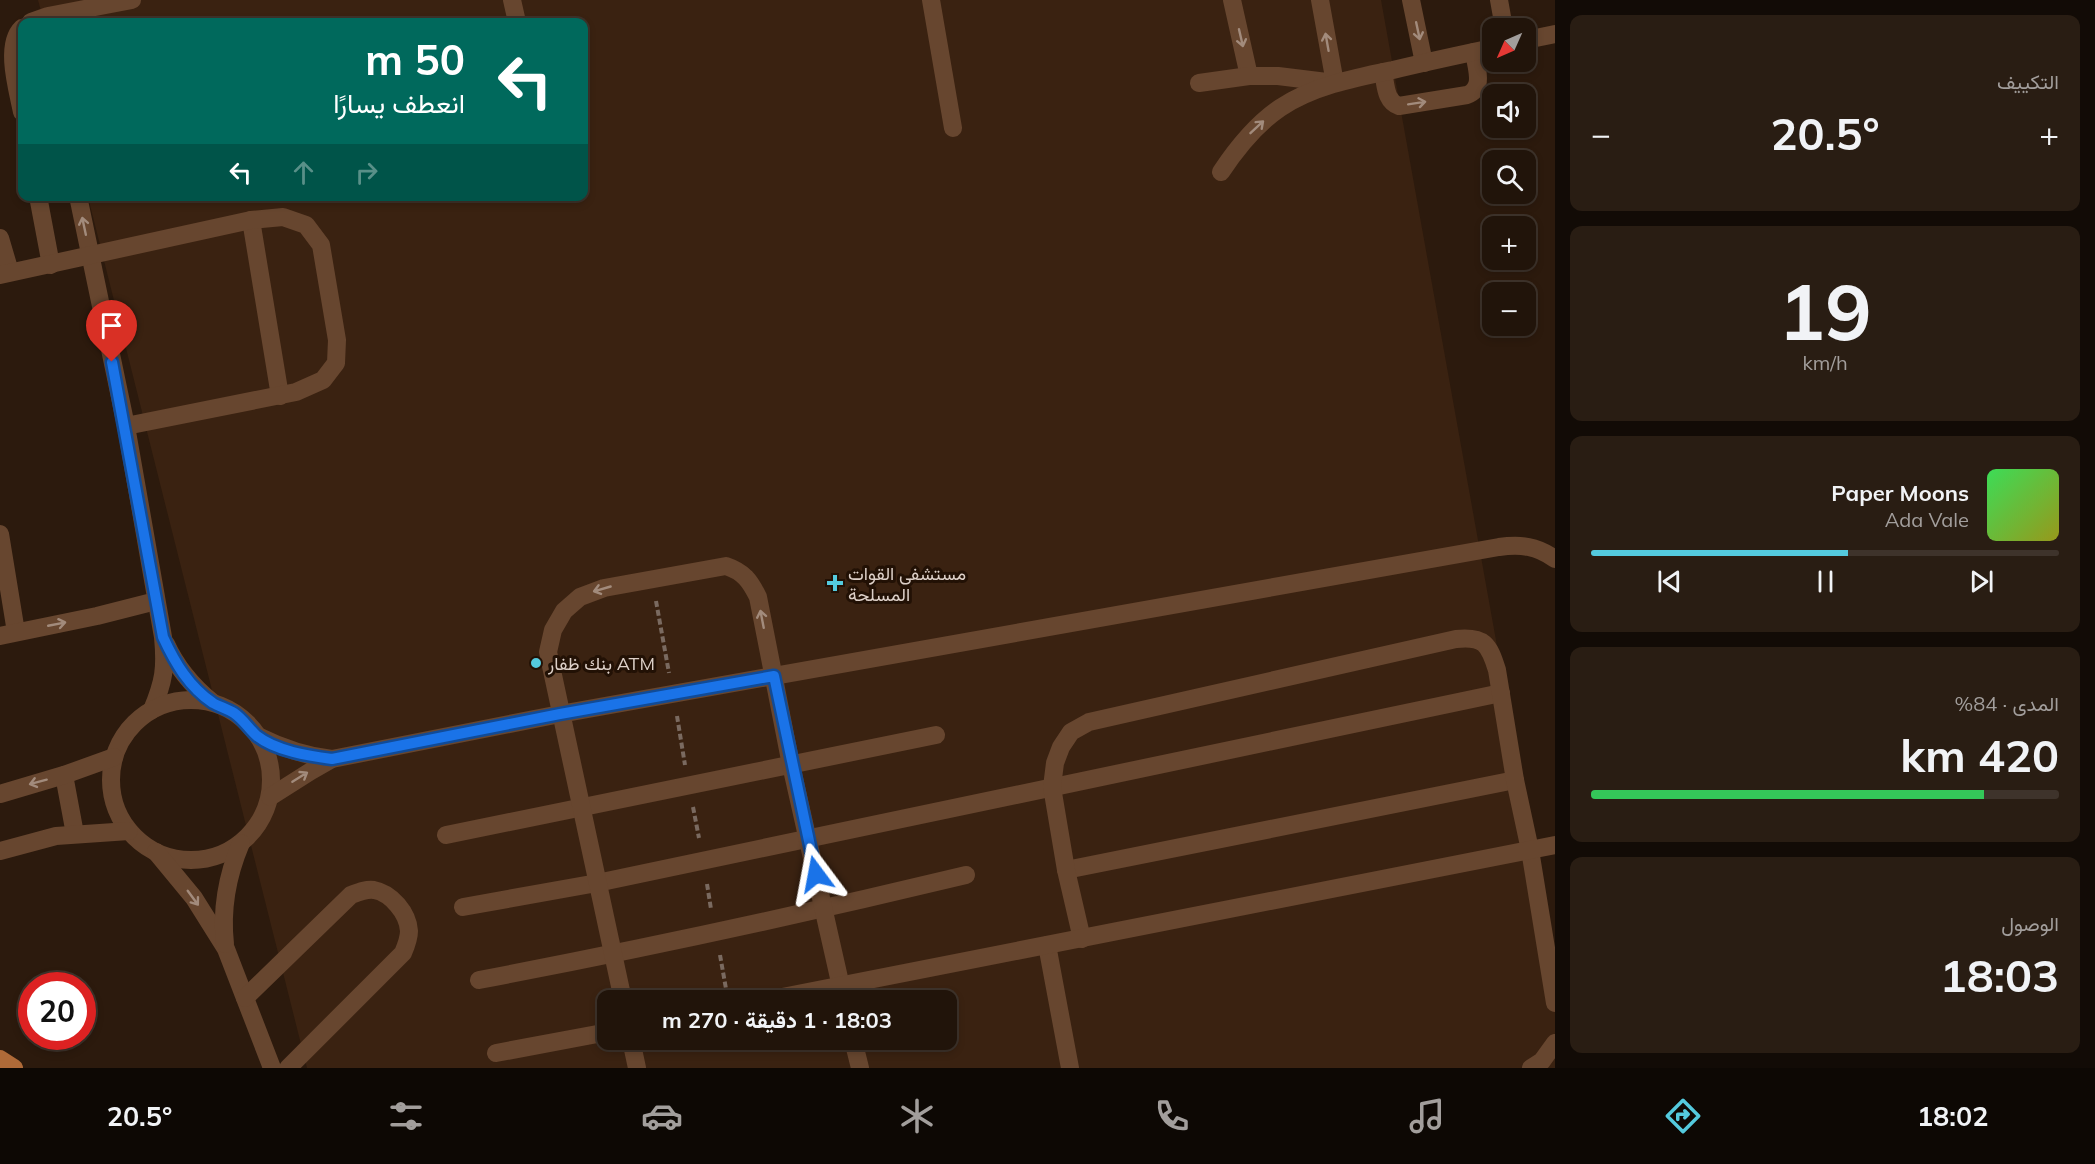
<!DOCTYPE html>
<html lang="ar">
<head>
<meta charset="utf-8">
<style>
	body { margin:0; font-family:Mulish,Vazirmatn,sans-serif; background:#291d13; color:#f1f3f6; direction:rtl; height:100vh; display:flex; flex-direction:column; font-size:22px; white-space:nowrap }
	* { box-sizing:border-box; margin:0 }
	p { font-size:20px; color:#a29e9c }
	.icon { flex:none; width:33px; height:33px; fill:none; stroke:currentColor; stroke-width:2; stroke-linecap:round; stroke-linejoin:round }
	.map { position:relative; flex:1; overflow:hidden; direction:ltr }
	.side { display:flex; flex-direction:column; gap:15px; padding:15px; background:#120b06; width:540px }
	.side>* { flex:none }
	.hud { position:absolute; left:18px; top:18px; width:570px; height:183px; border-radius:12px; box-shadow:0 3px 9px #0003,0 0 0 2px #3e332b; direction:rtl; background:#00695c; color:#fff; overflow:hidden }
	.needle { width:39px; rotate:225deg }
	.tools { position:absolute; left:1482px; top:18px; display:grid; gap:12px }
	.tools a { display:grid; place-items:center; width:54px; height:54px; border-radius:12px; background:#21140a; box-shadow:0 3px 9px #0003,0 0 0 2px #3e332b; font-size:30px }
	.speed { position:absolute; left:18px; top:972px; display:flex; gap:12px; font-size:30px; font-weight:700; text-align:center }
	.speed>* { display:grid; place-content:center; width:78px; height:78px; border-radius:50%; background:#21140a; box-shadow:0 3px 9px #0003,0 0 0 2px #3e332b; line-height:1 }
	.speed .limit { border:9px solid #d22; background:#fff; color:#111 }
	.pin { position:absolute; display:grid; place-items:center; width:51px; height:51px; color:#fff; margin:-62px -26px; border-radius:50% 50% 50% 0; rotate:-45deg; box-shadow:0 0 6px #0007 }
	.pin .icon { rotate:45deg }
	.me { position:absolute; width:66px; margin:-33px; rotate:347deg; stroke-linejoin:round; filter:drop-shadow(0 0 4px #0008) }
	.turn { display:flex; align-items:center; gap:21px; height:126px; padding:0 24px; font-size:27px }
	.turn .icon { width:78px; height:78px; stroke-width:2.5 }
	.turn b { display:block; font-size:42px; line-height:51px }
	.lanes { display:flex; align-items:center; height:57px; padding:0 24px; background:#0003; justify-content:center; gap:30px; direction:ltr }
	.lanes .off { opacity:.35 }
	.big { font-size:45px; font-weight:700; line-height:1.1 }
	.side .tile { flex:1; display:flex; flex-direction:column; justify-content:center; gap:9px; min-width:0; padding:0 21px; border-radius:12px; background:#291d13 }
	.side .dial { align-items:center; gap:0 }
	.dial b { font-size:78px; line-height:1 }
	.song { display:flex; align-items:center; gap:18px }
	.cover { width:72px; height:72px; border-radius:9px; background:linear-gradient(135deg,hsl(130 70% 55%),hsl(60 70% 35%)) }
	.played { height:6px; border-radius:3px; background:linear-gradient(90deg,#54cade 55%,#3e332b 55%) }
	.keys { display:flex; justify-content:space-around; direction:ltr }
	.heat { display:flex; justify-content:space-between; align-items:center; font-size:33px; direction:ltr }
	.charge { height:9px; border-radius:4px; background:linear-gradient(90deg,#34c759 84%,#3e332b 0) }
	.trip { position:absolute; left:597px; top:990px; width:360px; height:60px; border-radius:12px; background:#21140a; box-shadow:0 3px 9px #0003,0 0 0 2px #3e332b; font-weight:700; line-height:60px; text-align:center; direction:rtl }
	.tab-bar { display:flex; height:96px; justify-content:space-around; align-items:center; background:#0d0804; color:#a29e9c }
	.tab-bar .icon { width:42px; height:42px }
	.tab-bar .selected { color:#54cade }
	.tab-bar b { font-size:27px; color:#f1f3f6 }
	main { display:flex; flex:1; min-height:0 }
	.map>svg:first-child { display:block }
	.built { fill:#3a2211; fill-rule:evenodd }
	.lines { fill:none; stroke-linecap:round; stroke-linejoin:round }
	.path { stroke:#7a6a60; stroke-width:4; stroke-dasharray:6 3; stroke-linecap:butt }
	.lane { stroke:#67462f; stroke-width:18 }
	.primary { stroke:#af6a38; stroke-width:18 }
	.oneway { stroke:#a28b7c }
	.route-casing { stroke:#114b97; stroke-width:15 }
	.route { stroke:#1a73e8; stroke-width:10 }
	.poi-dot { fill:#54cade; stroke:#221105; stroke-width:2 }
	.labels { text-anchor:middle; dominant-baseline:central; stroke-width:6; stroke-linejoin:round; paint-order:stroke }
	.poi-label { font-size:18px; fill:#ddd0c8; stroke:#221105; text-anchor:start }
</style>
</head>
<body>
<main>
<section class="side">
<div class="tile"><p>التكييف</p>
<div class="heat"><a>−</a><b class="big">20.5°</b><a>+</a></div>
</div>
<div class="tile dial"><b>19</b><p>km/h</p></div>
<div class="tile">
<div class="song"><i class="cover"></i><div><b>Paper Moons</b><p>Ada Vale</p></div></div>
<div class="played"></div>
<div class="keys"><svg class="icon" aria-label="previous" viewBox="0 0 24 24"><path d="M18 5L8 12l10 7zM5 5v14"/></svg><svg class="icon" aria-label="pause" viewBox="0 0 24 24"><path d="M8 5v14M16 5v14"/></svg><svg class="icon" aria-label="next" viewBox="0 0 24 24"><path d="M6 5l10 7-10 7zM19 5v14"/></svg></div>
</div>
<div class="tile"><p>المدى · 84%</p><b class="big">420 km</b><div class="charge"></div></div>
<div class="tile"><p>الوصول</p><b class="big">18:03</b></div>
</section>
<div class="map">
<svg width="1555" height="1068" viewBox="0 0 1555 1068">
	<rect width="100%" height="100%" fill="#2c1a0d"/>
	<path class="built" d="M 38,0 L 1381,0 L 1555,969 L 1555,1068 L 307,1068 L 88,197 L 584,196 L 584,22 L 44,22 ZM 608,1000 L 946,1000 L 946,1040 L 608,1040 Z"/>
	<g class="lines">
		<g class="path">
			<polyline points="656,601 669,673"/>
			<polyline points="677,716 685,765"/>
			<polyline points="693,807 699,838"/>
			<polyline points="707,884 711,909"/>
			<polyline points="720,955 728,1000"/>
		</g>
		<g class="lane">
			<polyline points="512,0 517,22"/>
			<polyline points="931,0 953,128"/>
			<polyline points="1232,0 1249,76"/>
			<polyline points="1411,0 1424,63"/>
			<polyline points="1499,0 1504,28"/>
			<polyline points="31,22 48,16 132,0"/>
			<path d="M 22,28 C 4,45 18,91 22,112"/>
			<polyline points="1526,40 1555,34"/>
			<path d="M 1383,72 C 1386,85 1385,101 1399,106 L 1467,95 C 1485,89 1476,67 1474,52"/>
			<polyline points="1199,83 1249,76 1278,76 1335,83 1320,0"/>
			<path d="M 1221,172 C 1237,148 1255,125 1280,108 C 1313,86 1354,78 1393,70 C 1426,62 1459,55 1492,48"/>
			<polyline points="38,196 51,265"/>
			<path d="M 78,196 L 126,426 L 163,637 C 166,668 164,681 152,710"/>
			<polyline points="251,220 280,396"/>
			<polyline points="0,238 10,272"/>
			<polyline points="0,275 251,220 283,217 306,225 321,245 337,340 336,363 323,380 296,392 126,426"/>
			<polyline points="0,534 16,632"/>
			<polyline points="0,636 97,616 156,601"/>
			<path d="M 166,644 C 177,668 191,685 212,702"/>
			<circle cx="191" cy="780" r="80"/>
			<path d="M 258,736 C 282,748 305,756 332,759"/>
			<polyline points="64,775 75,834"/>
			<polyline points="0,794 64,775 114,757"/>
			<path d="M 270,797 L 311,771 L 332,759 L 560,714 L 1499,547 C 1521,544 1537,546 1555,559"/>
			<polyline points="446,835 936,735"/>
			<polyline points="0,851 56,836 129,831"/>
			<polyline points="156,852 194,898 226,949 272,1068"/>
			<polyline points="1066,870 1515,780"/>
			<polyline points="463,907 597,883 1501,693"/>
			<path d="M 1082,939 L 1066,870 L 1052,787 L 1055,763 L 1061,747 L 1071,732 L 1089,722 L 1456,639 C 1484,636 1489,644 1497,670 L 1515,780 L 1530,850 L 1555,1003"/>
			<path d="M 225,944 C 221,908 227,876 241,843"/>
			<polyline points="1047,945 1070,1068"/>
			<path d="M 479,980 C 642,949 804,914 966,875"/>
			<path d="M 245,998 L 351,895 C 359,892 366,889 374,890 C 391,893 408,913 409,931 C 409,939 406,946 403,953 L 288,1068"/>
			<path d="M 623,1000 L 548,652 L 553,630 L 564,611 L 580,597 L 604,588 L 726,566 C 744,572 750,581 758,597 L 791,765 L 844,1000"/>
			<polyline points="767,1000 1555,845"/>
			<polyline points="631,1040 637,1068"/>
			<polyline points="853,1040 860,1068"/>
			<polyline points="496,1053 608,1032"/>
			<polyline points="1531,1068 1542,1061 1555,1043"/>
		</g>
		<polyline class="primary" points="0,1059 14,1068"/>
	</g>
	<defs><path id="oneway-shaft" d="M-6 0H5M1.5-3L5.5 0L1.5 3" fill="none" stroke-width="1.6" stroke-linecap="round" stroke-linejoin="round" transform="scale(1.5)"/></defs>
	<g class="oneway">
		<use href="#oneway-shaft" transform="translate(1418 31) rotate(78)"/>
		<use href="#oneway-shaft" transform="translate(1241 38) rotate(77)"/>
		<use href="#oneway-shaft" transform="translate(1327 42) rotate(-100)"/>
		<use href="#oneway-shaft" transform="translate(1417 103) rotate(-9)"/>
		<use href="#oneway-shaft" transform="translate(1257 127) rotate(-43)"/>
		<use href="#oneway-shaft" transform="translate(84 226) rotate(-102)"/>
		<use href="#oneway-shaft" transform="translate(602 589) rotate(164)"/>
		<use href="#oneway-shaft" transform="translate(762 619) rotate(-101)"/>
		<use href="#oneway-shaft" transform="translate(57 624) rotate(-11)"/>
		<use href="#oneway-shaft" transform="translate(300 777) rotate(-32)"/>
		<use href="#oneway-shaft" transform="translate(38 782) rotate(165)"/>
		<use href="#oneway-shaft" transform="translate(193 898) rotate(54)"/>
	</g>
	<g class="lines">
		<defs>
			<path id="route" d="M 112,362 L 163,637 C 175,663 189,687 213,703 C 220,707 228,709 234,713 C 243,719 249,729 257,736 C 276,751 309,756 332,759 L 560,714 L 774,676 L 816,874"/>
		</defs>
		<use href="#route" class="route-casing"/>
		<use href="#route" class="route"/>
	</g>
	<g class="poi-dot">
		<path d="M832 574h6v6h6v6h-6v6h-6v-6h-6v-6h6z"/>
		<circle cx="536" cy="663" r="6"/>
	</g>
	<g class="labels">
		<g class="poi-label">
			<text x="848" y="573">مستشفى القوات<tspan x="848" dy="21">المسلحة</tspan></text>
			<text x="548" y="663">بنك ظفار ATM</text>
		</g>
	</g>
</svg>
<div class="tools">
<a><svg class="needle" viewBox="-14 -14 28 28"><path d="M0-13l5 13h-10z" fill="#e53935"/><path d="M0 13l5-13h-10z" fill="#a29e9c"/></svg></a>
<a><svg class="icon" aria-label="sound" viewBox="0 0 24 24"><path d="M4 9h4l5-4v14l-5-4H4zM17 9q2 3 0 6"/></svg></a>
<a><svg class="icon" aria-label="search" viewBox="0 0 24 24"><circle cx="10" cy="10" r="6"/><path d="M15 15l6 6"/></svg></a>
<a>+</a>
<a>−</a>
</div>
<div class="speed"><div class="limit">20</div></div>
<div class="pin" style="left:112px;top:362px;background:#d93025"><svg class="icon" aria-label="arrive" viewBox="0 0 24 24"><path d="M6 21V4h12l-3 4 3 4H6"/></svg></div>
<svg class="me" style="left:816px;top:874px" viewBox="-20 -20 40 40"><path d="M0-17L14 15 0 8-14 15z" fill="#1a73e8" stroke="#fff" stroke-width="4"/></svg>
<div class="trip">18:03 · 1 دقيقة · 270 m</div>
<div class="hud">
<div class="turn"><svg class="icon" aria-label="left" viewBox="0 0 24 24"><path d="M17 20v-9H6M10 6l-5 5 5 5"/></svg><div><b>50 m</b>انعطف يسارًا</div></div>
<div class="lanes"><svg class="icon" aria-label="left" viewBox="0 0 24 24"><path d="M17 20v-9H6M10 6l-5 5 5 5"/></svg><svg class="icon off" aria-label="ahead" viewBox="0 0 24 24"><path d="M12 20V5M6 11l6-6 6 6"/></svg><svg class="icon off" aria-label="right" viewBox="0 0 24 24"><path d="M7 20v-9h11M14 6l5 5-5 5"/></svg></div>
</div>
</div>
</main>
<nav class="tab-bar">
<b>18:02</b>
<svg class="icon selected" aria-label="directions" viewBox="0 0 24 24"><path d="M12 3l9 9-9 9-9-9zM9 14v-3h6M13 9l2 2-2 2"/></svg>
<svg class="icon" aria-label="music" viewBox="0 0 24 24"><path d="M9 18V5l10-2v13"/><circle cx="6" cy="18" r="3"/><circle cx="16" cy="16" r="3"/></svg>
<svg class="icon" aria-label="phone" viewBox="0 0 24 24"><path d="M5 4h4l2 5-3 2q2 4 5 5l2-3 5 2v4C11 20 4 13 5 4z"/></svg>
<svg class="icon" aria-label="climate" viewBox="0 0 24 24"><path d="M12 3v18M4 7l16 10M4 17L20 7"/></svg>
<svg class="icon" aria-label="car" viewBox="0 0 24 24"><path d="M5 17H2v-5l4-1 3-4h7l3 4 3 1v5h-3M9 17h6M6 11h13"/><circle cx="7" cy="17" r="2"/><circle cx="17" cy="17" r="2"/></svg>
<svg class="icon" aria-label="filters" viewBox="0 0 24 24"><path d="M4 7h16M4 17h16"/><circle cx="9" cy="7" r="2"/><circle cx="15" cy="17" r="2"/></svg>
<b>20.5°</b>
</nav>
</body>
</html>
